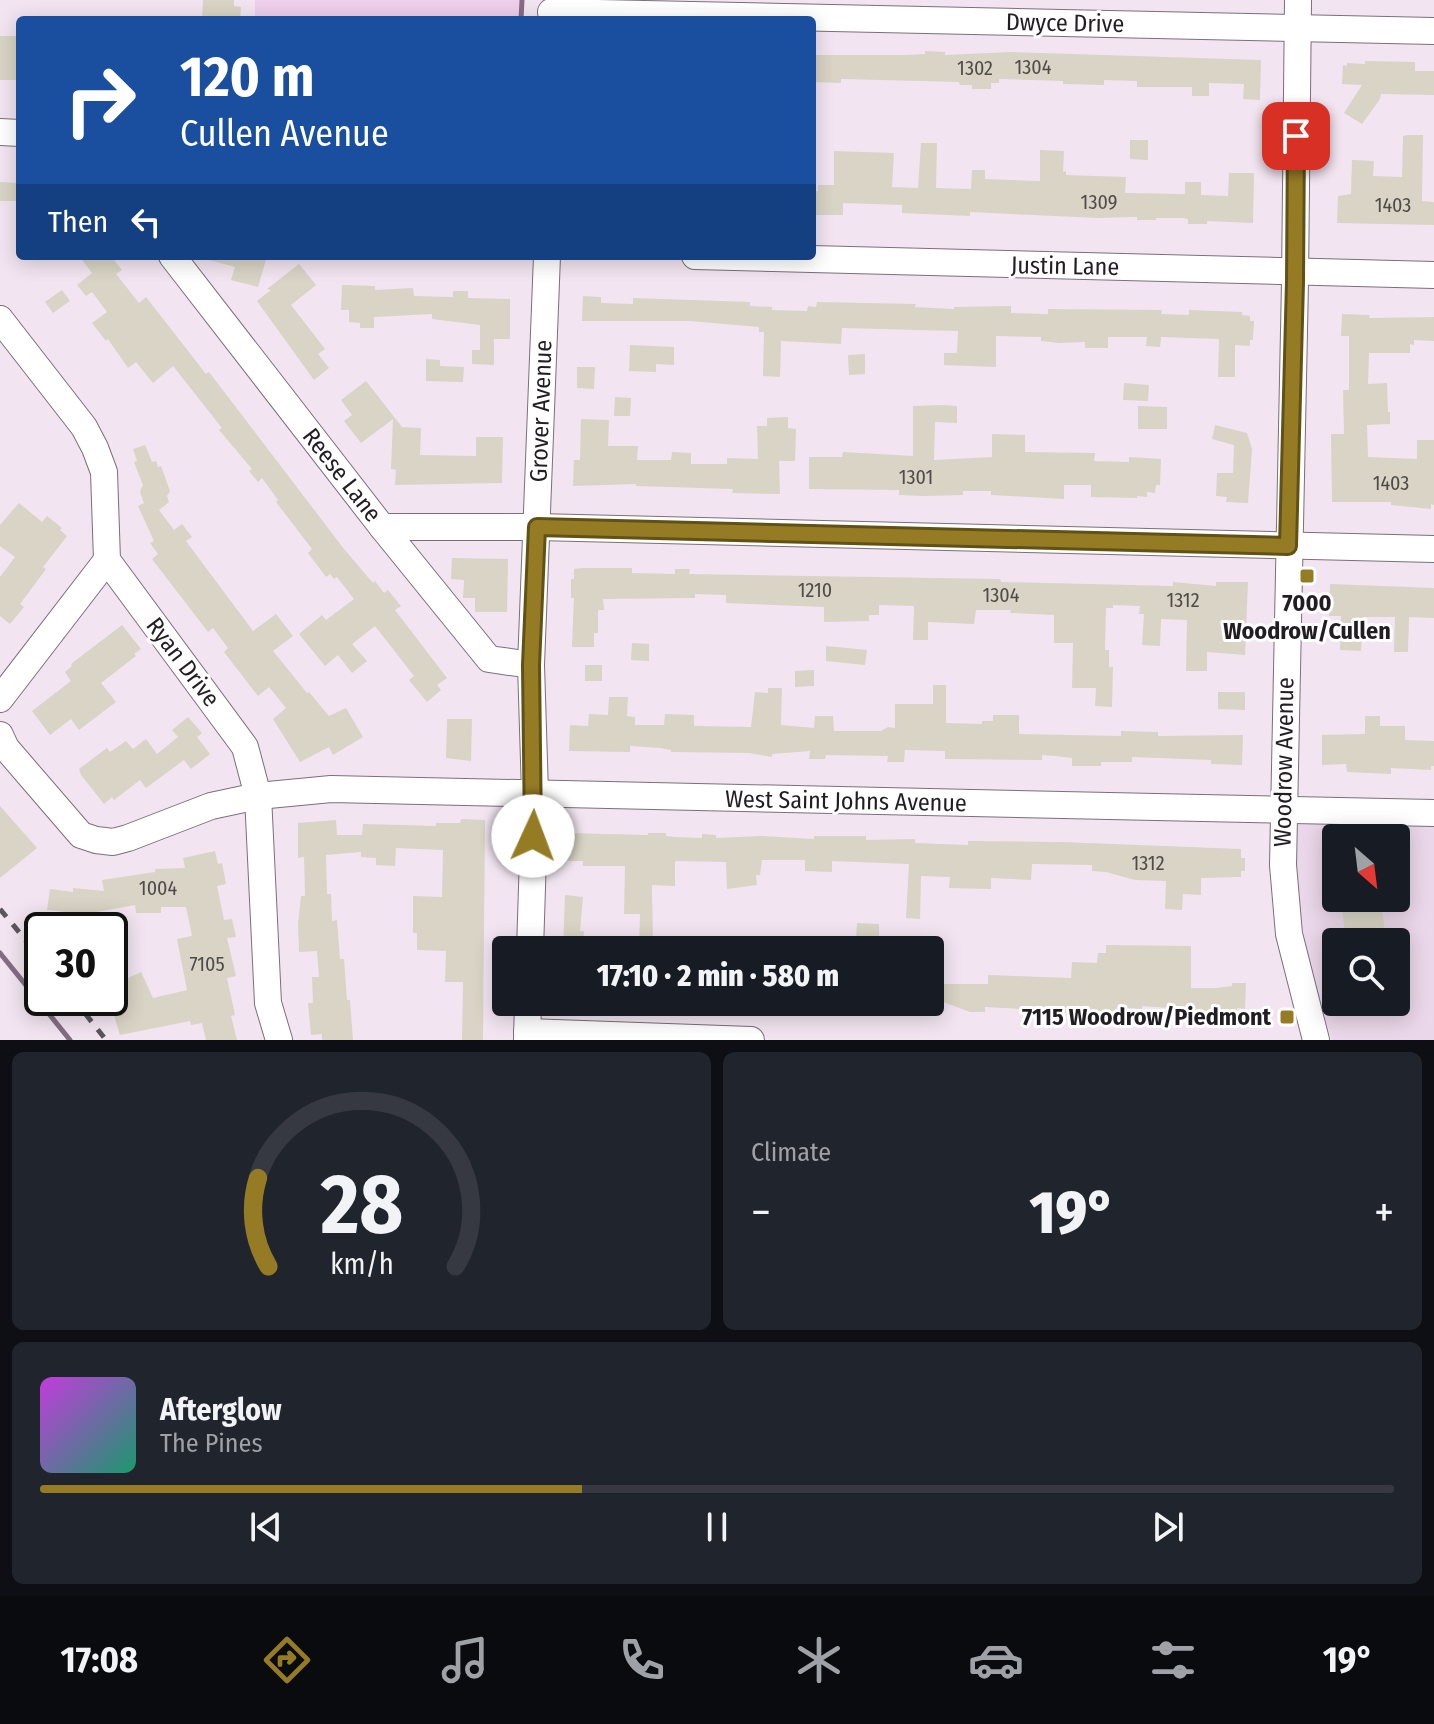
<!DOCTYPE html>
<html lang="en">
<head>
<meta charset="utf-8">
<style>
	body { margin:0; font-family:"Fira Sans Condensed",sans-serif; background:#20242c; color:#f1f3f6; height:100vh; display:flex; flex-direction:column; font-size:30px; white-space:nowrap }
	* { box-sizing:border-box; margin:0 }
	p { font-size:26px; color:#9ea1a6 }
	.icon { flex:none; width:44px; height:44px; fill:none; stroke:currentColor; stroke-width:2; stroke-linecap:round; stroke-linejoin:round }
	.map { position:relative; height:1040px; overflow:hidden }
	.sheet { display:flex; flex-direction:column; gap:12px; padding:12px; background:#0d0f14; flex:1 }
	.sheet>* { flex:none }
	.banner { position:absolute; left:16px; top:16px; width:800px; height:244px; border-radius:8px; box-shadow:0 4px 20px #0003; background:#1a4fa0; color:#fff; overflow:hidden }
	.needle { width:52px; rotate:152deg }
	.fabs { position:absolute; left:1322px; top:824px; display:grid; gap:16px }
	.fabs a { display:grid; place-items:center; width:88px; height:88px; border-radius:8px; background:#171b24; box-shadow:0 4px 20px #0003; font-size:40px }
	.speed { position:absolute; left:24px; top:912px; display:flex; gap:16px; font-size:40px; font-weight:700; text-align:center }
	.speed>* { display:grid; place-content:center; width:104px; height:104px; border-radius:50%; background:#171b24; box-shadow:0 4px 20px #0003; line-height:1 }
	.speed .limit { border:4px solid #111; border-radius:12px; background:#fff; color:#111 }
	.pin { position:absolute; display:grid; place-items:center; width:68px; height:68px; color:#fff; margin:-34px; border-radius:16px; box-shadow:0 4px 12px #0006 }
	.me { position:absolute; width:88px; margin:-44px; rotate:2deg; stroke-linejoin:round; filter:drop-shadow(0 0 6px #0008) }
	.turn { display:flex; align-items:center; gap:28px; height:168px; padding:0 32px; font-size:36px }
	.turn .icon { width:104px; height:104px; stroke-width:2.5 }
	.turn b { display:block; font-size:56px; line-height:68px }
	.then { display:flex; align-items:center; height:76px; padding:0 32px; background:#0003; gap:16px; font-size:30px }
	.big { font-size:60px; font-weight:800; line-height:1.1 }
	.sheet .tile { flex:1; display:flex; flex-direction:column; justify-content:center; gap:12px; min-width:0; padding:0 28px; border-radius:12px; background:#20242c }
	.sheet .dial { align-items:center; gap:0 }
	.dial svg { height:208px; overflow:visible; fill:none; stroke:#363941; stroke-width:7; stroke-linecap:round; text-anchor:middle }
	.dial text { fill:#f1f3f6; stroke:none }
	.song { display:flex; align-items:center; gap:24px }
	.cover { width:96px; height:96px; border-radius:12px; background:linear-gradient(135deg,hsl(290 70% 55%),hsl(160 70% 35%)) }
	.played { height:8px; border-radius:4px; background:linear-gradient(90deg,#957c24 40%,#363941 40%) }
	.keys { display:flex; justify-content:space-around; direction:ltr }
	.heat { display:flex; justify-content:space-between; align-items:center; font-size:44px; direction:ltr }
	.sheet .tiles { flex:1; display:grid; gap:12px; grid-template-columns:1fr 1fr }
	.tile:last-child { grid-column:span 2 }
	.trip { position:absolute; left:492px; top:936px; width:452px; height:80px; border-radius:8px; background:#171b24; box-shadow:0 4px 20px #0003; font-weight:800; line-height:80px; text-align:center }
	.menu { display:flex; height:128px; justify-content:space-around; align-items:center; background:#090b0e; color:#9ea1a6 }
	.menu .icon { width:56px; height:56px }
	.menu .on { color:#957c24 }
	.menu b { font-size:36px; color:#f1f3f6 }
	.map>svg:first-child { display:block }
	.built { fill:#ead7e9; fill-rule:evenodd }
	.green { fill:#eecfec }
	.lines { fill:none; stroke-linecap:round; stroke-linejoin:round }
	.stream { stroke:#846d83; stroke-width:5 }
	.building { fill:#d9d4c5 }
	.minor-casing { stroke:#7a6f7a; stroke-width:28 }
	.minor { stroke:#fff; stroke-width:26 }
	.rail { stroke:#5c565c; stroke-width:5; stroke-dasharray:10 10; stroke-linecap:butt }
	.route-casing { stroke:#615117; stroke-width:20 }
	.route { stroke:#957c24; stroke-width:14 }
	.poi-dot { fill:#957c24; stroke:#fff; stroke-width:3 }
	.labels { text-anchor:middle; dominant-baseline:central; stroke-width:6; stroke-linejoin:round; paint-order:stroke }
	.number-label { font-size:20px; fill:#4f4b4a }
	.street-label { font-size:24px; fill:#211d21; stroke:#fff }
	.poi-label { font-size:24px; font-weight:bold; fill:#211d21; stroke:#fff }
</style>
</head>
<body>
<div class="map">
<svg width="1434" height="1040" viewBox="0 0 1434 1040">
	<rect width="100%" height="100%" fill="#f2e5f1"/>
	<path class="built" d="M 1295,822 L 1434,824 L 1434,1040 L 1332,1040 L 1309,965 L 1298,899 ZM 1336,838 L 1396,838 L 1396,898 L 1336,898 ZM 1336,942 L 1396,942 L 1396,1002 L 1336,1002 Z"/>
	<rect class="green" x="255" y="0" width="268" height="20"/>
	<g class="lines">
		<g class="stream">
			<polyline points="521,20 522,0"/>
			<polyline points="0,953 70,1040"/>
		</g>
	</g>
	<g class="building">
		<polygon points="203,0 234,0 234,6 241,7 240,20 202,20"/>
		<rect x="0" y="36" width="20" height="44"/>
		<polygon points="925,51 945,52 945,55 1012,52 1261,60 1260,100 1243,99 1244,84 1209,83 1209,96 1192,96 1192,87 1137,87 1137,81 1104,80 1104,85 1063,84 1063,81 999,79 999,83 991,83 991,89 972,89 972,85 960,85 959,82 841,79 841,83 812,82 812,55 905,55 925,54"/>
		<polygon points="1365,61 1415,62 1415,71 1434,71 1434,95 1381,94 1380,99 1362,124 1344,113 1362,85 1342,84 1343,65 1347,66 1347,63 1365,64"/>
		<polygon points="1408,135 1423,135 1422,201 1434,202 1434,225 1337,223 1338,196 1351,194 1352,160 1374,161 1373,176 1402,177 1403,136"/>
		<polygon points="1130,140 1148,140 1148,160 1130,159"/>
		<polygon points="921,143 937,143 936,188 971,189 972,170 985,170 985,179 1040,181 1040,150 1064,151 1063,172 1066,171 1066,175 1126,177 1125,193 1185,194 1185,182 1201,182 1201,195 1228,196 1229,173 1254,173 1253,223 1207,221 1207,224 1188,224 1188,219 1183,218 1156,218 1156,220 1137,220 1137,217 1099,218 970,212 970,216 902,213 902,205 843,203 843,215 812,215 812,191 818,191 818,185 834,185 834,151 894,153 892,187 918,188"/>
		<polygon points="0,182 20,183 20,201 0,201"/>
		<polygon points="79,256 111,256 122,270 116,274 139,303 146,297 206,374 209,372 344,549 373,583 375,581 384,593 388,590 401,606 395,610 447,678 437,685 441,690 427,702 409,680 414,676 375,626 352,644 367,661 352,673 338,655 325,666 299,634 322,615 326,620 354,599 337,577 334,579 330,574 326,577 308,553 312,549 276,502 278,500 262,478 258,482 249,471 252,469 219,430 222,428 173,366 153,383 136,362 128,368 108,339 106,341 92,323 107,312 92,292 86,296 77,285 92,273"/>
		<polygon points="209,256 267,256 258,287 231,280 235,267 209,260"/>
		<polygon points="299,264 316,285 291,305 325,349 318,354 329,368 314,380 257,301 271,290 267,289"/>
		<polygon points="342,285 375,286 375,290 413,288 414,296 453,297 453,291 468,291 468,298 510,299 510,339 494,339 494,365 472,364 472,350 480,350 480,325 432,319 432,314 374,317 374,328 360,328 360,323 349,322 349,310 341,310"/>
		<polygon points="62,290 70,301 53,313 45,302"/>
		<polygon points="583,296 601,297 601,303 633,304 633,298 750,302 750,306 772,307 772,310 807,311 808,306 816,307 817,302 916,304 915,307 954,309 954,307 1011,306 1011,313 1048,314 1048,309 1162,310 1161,314 1189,315 1189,310 1242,312 1242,315 1250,316 1250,321 1254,321 1253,340 1250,340 1250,346 1235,345 1235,377 1218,377 1219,339 1161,337 1160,347 1146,346 1147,337 1108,337 1108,348 1085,348 1085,342 1059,343 1041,341 1041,337 996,336 996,367 944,365 944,353 957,353 958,331 842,328 841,344 781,341 780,377 763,376 764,332 759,332 759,327 690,321 582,321"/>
		<polygon points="1342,314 1370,315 1369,318 1434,317 1434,341 1414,340 1414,345 1410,344 1410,353 1369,353 1368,384 1387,383 1388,412 1390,412 1390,424 1367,425 1368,457 1417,459 1417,440 1434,440 1434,505 1431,504 1431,509 1391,505 1391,502 1332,502 1331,434 1344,434 1343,390 1349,390 1349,336 1341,336"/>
		<polygon points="630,345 674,347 674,365 656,364 656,372 629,371"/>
		<polygon points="865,354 865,374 849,375 848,355"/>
		<polygon points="426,359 440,360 440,366 464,367 463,382 426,381"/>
		<polygon points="577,367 595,367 594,389 577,388"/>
		<polygon points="366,381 402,427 421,428 420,455 476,456 476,437 503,437 502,483 395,485 396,470 391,469 393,419 361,443 344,421 352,415 341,400"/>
		<polygon points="1124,383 1149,385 1148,401 1123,400"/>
		<polygon points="615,397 631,398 630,416 614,416"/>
		<polygon points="941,405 957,406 957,423 935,422 934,460 992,457 992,434 1025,435 1025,452 1095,453 1094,461 1129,462 1129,457 1161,459 1160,485 1156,485 1155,493 1147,492 1147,497 1137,496 1137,498 1091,497 1091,485 1064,485 1064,499 991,495 991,491 963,491 963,495 924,496 899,495 899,490 809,489 809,457 842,457 843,452 913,456 913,406"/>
		<polygon points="1138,406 1167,407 1167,429 1138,429"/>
		<polygon points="788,417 788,428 796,429 795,461 779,461 780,494 732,493 733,489 636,486 636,484 573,486 574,460 580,460 581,419 609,420 608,446 638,446 637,460 671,460 672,452 691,453 691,464 727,464 727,458 758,459 757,426 767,426 767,418"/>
		<polygon points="1215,425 1247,433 1252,449 1248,503 1226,502 1227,497 1216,496 1217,473 1233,473 1234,445 1212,439"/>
		<polygon points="145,445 152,462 156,461 158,467 161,466 170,491 167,496 169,502 159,510 174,530 182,524 192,537 186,541 253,631 276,614 293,636 273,651 307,693 309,692 329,716 346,708 363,737 333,755 329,747 300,762 273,719 286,708 269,687 258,696 224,652 228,648 213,628 208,632 152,559 158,554 150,543 154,541 138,506 144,503 140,492 143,485 134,462 137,461 133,449"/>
		<polygon points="19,503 42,522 47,516 62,528 60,530 67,536 43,567 46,569 20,604 24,607 10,624 0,616 0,577 15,557 0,546 0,525"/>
		<polygon points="452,558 508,559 507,612 475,612 475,598 463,598 464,580 451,579"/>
		<polygon points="582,568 632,568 632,573 675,574 675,569 690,569 689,574 1000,579 1001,582 1173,586 1173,582 1216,586 1216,582 1248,582 1245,655 1207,652 1207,671 1186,671 1187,620 1161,619 1160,646 1142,645 1144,614 1139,614 1140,606 1113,605 1113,608 1106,608 1105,650 1109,650 1109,667 1113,667 1112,707 1095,706 1096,688 1072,688 1073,643 1054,643 1054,615 1010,613 1011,610 976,610 974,624 928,622 928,640 913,640 914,606 879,605 879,615 869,615 869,621 824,622 824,607 726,603 726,595 695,594 695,598 603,599 604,610 598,610 598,633 594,633 594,647 572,647 574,598 571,598 571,579 574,579 574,569"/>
		<polygon points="1330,584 1434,588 1434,618 1409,617 1408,652 1394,652 1395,617 1363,617 1361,651 1340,650 1341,616 1329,616"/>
		<polygon points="122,625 141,649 134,654 136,656 101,683 116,702 79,730 71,719 50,735 32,711 71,681 65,672 72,666 71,664"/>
		<polygon points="632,643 649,644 649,661 631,660"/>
		<polygon points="826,646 867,650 865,665 826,661"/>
		<rect x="585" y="665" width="17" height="16"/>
		<polygon points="814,670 814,686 795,687 795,671"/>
		<polygon points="933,685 946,685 946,723 982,724 982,721 993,721 993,715 1019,715 1019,734 1121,736 1121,731 1158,732 1158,736 1243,735 1242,765 1211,764 1211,760 1132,757 1132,762 1101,762 1101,766 1072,766 1072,758 1055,756 1042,755 1042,760 945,759 945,751 905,750 904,762 887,762 888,756 826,755 825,759 809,759 810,751 772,754 772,757 749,753 671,752 671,750 660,748 630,746 630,752 569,751 570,725 588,726 589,714 608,715 609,697 628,697 627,716 635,717 635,725 664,725 665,714 694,715 694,726 751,727 755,692 768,693 768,688 782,688 781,725 814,728 815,716 833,716 834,731 881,731 888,727 895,728 895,704 933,704"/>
		<polygon points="1218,692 1245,692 1245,710 1218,709"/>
		<polygon points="1365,716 1380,716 1380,726 1405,726 1405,740 1434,741 1434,766 1431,766 1431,770 1391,768 1391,774 1347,772 1346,764 1322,765 1322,735 1365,734"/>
		<polygon points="188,717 202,733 197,737 210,754 191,769 184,760 146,788 140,780 114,800 112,797 104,804 81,775 79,769 107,748 110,752 126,741 133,749 146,739 157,754 178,737 172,730"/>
		<polygon points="447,719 472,719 471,761 446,758"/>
		<polygon points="0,806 37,848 0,878"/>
		<polygon points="461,819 485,820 483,1040 462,1040 463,982 445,982 446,951 417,950 417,933 413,933 413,896 442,897 443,850 396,848 395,866 376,865 376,858 361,857 361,852 326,855 327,894 331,894 332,921 337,920 340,959 344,959 347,1000 350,1000 353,1040 322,1040 322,1034 311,1035 308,1003 313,1003 312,977 319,977 317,951 299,952 298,924 301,896 305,896 304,857 298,858 298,823 336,820 337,835 362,835 363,824 436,826 436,823 460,823"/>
		<polygon points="567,833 648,835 648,833 666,833 666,836 676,837 702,838 702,834 716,835 716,838 761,836 814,839 814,836 866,836 866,840 915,839 915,843 968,845 968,841 1061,842 1241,849 1241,858 1245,858 1245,871 1241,871 1241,877 1201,878 1201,895 1183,894 1182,910 1165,909 1166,881 1135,880 1106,872 1092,871 1092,865 1032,864 1031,880 991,878 991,889 949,888 950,877 921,876 920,919 906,918 909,864 832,861 832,872 805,871 805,860 762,860 760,875 756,875 757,885 727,889 726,862 675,861 675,886 652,885 653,950 639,950 640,914 624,914 625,866 583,866 583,861 566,861"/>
		<polygon points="215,851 218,864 222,863 226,884 217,886 224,920 232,919 236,937 227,938 236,976 227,978 235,1015 231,1016 237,1040 206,1040 202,1023 191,1025 190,1021 120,1035 112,1009 117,1008 114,996 124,994 120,982 141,972 153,998 187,990 177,939 192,936 186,907 161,907 161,913 136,913 135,905 91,913 89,928 64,925 66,912 47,910 50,889 73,892 73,888 104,891 102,880 155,872 155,869 185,868 183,858"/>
		<polygon points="565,895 583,897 580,931 584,931 583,950 563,950"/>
		<polygon points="1341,898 1381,898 1386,942 1346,942"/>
		<polygon points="857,923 879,924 879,941 856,940"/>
		<polygon points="1106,945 1191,946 1191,988 1216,988 1232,986 1232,983 1246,983 1245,1009 1237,1008 1237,1012 1181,1013 1169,1012 1169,1008 1142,1006 1142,1009 1117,1007 1116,1013 1052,1012 1052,1007 1022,1006 1022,1009 985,1007 985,1012 970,1012 930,997 930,984 988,984 988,975 1071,978 1072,962 1097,963 1098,953 1106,953"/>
	</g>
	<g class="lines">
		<defs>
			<g id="minor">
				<polyline points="1298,0 1295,282 1283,865 1289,934 1316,1040"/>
				<polyline points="551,12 1434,31"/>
				<polyline points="0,132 20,133"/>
				<polyline points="172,256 382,527 489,659 531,665"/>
				<polyline points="695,256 1434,275"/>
				<polyline points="0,319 84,427 95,448 104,472 107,560 245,747 258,796 268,1003 279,1040"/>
				<polyline points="382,527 537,527 1434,549"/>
				<polyline points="0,699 107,560"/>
				<polyline points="0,735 6,748 81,835 96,840 113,842 128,838 211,806 258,796 331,789 1434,813"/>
				<polyline points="530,950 535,793 531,665 547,256"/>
				<polyline points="527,1032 751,1040"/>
				<polyline points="527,1040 528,1002"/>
			</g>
		</defs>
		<use href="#minor" class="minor-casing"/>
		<use href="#minor" class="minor"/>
		<g class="rail">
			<polyline points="0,909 42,960"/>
			<polyline points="73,998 106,1040"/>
		</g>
	</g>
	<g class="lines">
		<defs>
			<polyline id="route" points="533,836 531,665 537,527 1288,546 1295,282 1296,136"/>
		</defs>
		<use href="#route" class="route-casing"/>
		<use href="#route" class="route"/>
	</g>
	<g class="poi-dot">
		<rect x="1299" y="568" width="16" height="16" rx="4"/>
		<rect x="1279" y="1009" width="16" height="16" rx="4"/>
	</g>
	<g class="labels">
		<g class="number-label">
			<text x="1033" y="67">1304</text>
			<text x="975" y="68">1302</text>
			<text x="1099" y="202">1309</text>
			<text x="1393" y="205">1403</text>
			<text x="916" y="477">1301</text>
			<text x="1391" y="483">1403</text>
			<text x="815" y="590">1210</text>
			<text x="1001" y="595">1304</text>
			<text x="1183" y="600">1312</text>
			<text x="1148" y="863">1312</text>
			<text x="158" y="888">1004</text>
			<text x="207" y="964">7105</text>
		</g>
		<g class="street-label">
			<text transform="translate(1065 23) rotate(1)">Dwyce Drive</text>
			<text transform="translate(1065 266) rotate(1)">Justin Lane</text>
			<text transform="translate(541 411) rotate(-88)">Grover Avenue</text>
			<text transform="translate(342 475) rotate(52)">Reese Lane</text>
			<text transform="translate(183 662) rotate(53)">Ryan Drive</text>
			<text transform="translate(1284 762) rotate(-89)">Woodrow Avenue</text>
			<text transform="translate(846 801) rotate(1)">West Saint Johns Avenue</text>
		</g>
		<g class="poi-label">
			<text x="1307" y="603">7000<tspan x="1307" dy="28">Woodrow/Cullen</tspan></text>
			<text x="1271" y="1017" text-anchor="end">7115 Woodrow/Piedmont</text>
		</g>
	</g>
</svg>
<div class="fabs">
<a><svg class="needle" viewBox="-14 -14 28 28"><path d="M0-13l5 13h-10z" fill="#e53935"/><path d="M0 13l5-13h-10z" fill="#9ea1a6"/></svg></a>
<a><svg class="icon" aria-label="search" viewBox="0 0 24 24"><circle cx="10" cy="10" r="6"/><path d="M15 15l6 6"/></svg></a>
</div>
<div class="speed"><div class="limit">30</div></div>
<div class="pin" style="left:1296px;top:136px;background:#d93025"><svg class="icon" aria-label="arrive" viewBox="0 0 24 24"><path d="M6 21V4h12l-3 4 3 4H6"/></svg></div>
<svg class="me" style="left:533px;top:836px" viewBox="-20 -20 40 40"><circle r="19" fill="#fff"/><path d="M0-13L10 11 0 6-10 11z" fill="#957c24"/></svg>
<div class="trip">17:10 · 2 min · 580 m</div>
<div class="banner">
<div class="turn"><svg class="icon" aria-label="right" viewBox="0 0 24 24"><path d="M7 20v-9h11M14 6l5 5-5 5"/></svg><div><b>120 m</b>Cullen Avenue</div></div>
<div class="then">Then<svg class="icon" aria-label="left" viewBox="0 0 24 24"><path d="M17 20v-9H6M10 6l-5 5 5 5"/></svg></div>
</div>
</div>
<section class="sheet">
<div class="tiles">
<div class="tile dial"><svg viewBox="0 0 100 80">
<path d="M14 69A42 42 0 1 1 86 69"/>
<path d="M14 69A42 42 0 0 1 10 35" stroke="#957c24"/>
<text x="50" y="56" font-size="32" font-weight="700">28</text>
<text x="50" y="72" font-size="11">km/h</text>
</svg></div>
<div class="tile"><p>Climate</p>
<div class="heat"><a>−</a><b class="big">19°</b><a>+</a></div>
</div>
<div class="tile">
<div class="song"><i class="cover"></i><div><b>Afterglow</b><p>The Pines</p></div></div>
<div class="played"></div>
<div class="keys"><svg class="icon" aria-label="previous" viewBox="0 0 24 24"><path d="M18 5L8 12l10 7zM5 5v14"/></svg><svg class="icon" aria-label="pause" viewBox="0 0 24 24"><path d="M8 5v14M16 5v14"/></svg><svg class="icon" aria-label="next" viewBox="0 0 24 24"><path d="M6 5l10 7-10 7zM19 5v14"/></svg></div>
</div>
</div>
</section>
<nav class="menu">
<b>17:08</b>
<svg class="icon on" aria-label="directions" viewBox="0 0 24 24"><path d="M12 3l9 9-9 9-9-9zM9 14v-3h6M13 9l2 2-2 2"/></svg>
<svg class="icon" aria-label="music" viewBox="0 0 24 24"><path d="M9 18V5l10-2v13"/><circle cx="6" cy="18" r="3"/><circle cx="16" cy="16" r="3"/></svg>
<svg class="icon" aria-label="phone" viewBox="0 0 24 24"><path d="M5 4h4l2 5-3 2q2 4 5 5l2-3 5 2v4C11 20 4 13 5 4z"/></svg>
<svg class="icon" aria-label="climate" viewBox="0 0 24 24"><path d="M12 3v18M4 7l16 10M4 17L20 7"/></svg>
<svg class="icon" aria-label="car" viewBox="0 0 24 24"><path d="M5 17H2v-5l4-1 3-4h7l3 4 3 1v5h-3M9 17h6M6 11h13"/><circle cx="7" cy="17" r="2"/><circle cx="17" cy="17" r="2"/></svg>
<svg class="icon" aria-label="filters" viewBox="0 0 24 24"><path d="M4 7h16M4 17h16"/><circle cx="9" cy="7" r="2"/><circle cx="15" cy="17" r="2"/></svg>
<b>19°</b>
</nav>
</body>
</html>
